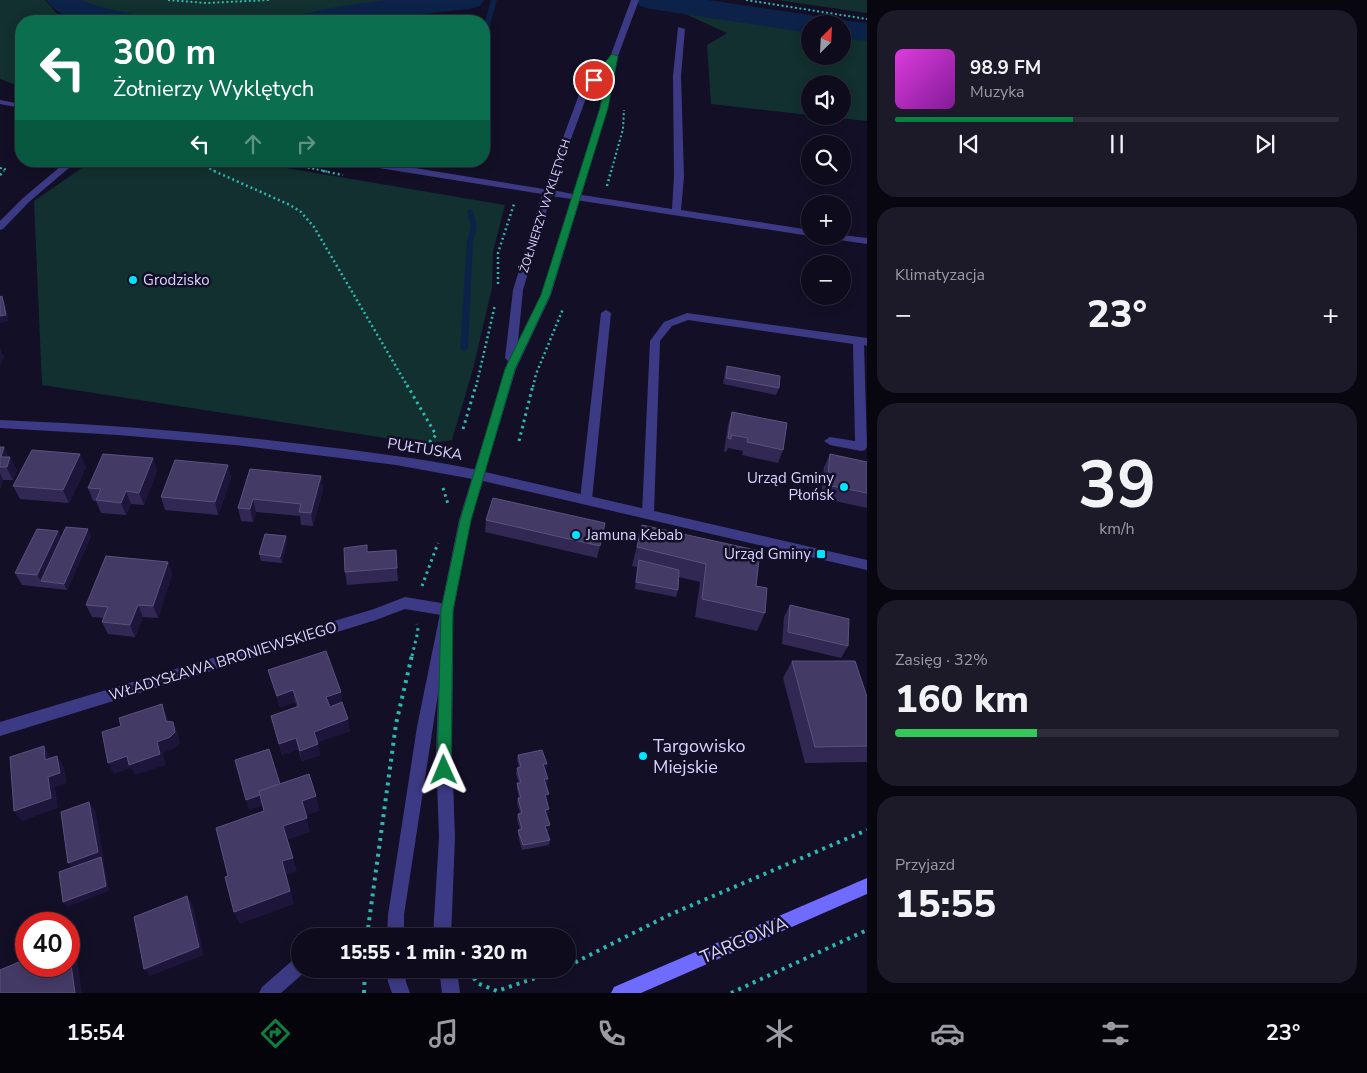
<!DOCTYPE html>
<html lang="pl">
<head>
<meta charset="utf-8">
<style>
	body { margin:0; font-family:"Nunito Sans",sans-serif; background:#1c1929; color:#f1f3f6; height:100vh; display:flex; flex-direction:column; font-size:19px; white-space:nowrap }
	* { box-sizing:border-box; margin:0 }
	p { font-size:16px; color:#9b9ba3 }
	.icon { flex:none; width:28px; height:28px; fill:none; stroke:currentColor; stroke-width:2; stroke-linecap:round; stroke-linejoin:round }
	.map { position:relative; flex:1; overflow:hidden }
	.panel { display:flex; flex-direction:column; gap:10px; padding:10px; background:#08060f; width:500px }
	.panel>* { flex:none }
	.banner { position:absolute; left:15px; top:15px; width:475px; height:152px; border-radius:20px; box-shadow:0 2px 12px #0003,0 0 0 1px #2e2b3b; background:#0b6e4f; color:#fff; overflow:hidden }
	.needle { width:32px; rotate:24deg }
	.fabs { position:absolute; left:801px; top:15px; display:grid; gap:10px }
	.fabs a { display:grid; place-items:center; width:50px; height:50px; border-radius:50%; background:#0e0b1c; box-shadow:0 2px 12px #0003,0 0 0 1px #2e2b3b; font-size:25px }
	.speed { position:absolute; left:15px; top:912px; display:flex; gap:10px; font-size:25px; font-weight:700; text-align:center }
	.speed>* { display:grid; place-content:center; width:65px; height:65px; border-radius:50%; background:#0e0b1c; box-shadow:0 2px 12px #0003,0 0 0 1px #2e2b3b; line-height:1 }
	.speed .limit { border:8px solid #d22; background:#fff; color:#111 }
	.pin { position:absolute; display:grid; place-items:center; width:42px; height:42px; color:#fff; margin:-21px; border:2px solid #fff; border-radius:50%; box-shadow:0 1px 5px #0007 }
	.me { position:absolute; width:55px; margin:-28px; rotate:359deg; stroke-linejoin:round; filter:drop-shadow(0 0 4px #0008) }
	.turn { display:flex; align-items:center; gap:18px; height:105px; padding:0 15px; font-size:22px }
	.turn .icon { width:65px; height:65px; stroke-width:2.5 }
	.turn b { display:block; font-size:35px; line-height:42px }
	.lanes { display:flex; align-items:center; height:48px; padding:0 15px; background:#0003; justify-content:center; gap:25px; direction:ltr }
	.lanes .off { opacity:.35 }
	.big { font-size:38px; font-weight:800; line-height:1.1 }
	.panel .widget { flex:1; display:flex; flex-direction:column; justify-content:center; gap:8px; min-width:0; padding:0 18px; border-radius:20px; background:#1c1929 }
	.panel .dial { align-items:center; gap:0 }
	.dial b { font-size:65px; line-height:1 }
	.song { display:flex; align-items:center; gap:15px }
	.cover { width:60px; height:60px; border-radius:8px; background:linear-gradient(135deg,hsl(300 70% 55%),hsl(290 70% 35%)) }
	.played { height:5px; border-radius:2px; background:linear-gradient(90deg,#0b8043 40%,#2e2b3b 40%) }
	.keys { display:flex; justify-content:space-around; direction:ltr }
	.heat { display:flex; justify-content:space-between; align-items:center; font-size:28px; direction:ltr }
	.charge { height:8px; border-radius:4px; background:linear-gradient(90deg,#34c759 32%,#2e2b3b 0) }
	.trip { position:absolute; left:291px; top:928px; width:285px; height:50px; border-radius:25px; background:#0e0b1c; box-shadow:0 2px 12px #0003,0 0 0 1px #2e2b3b; font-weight:800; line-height:50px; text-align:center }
	.tabs { display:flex; height:80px; justify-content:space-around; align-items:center; background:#06040b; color:#9b9ba3 }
	.tabs .icon { width:35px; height:35px }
	.tabs .on { color:#0b8043 }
	.tabs b { font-size:22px; color:#f1f3f6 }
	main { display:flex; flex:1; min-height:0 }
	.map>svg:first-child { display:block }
	.green { fill:#12302f }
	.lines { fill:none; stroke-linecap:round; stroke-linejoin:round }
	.stream { fill:#0c2248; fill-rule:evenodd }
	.river { fill:#0c2248; fill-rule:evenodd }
	.path-far3 { stroke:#2fb8b0; stroke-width:2; stroke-dasharray:2 2.5; stroke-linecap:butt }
	.path-far2 { stroke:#2fb8b0; stroke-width:2.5; stroke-dasharray:2 3; stroke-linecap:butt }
	.path-far1 { stroke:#2fb8b0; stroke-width:3; stroke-dasharray:2.5 4; stroke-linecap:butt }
	.path { stroke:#2fb8b0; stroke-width:4; stroke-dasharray:3 5; stroke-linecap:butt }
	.service { fill:#3d3a85; fill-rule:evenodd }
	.minor { fill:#3d3a85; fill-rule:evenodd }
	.tertiary { fill:#3d3a85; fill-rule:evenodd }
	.secondary { fill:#6f6bff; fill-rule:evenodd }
	.wall { fill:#312854 }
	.shaded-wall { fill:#1d163a }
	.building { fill:#433a66; stroke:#5a527e }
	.route { fill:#0b8043; stroke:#07532c }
	.poi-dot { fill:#00e5ff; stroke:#130f26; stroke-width:2 }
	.labels { text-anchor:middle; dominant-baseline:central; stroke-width:5; stroke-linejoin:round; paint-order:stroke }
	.far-street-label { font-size:12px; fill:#d9d4ff; stroke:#130f26 }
	.poi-label { font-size:15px; fill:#d9d4ff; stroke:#130f26; text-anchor:start }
	.street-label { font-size:15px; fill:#d9d4ff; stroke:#130f26 }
	.near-poi-label { font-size:18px; fill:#d9d4ff; stroke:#130f26; text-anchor:start }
	.near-street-label { font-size:18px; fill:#d9d4ff; stroke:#130f26 }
</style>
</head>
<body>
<main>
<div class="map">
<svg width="867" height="993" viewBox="0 0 867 993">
	<rect width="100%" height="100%" fill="#130f26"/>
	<g class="green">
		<polygon points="0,0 45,0 60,17 84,21 21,21 21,87 0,79"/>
		<polygon points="76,0 438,0 303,14 265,21 166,21 80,4"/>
		<polygon points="777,0 867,0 867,13"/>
		<polygon points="681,12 810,30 810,56 842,56 843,34 867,37 867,121 820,116 842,116 842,84 810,84 810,115 711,104 707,45 727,33"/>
		<polygon points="92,161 245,161 505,205 493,252 492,288 473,369 452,440 424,444 42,385 34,201"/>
	</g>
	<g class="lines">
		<g class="stream">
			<polygon points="491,0 497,0 488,31 487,46 484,48 484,26"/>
			<polygon points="470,209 473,211 477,227 473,241 468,348 464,351 460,348 467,241 471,227 467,211"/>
		</g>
		<g class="river">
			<path d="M 46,0 L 81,0 L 100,7 L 138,15 L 142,21 C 113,23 64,27 46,0 Z"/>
			<path d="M 387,0 L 484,0 L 480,6 L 470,9 L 354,21 L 295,21 L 299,15 C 328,8 357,3 387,0 Z"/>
			<polygon points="636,0 708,0 810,15 821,18 825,24 810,24 810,33 650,9 640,6"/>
			<polygon points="842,20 867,23 867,41 842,38 842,24 831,24"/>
		</g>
		<g class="path-far3">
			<polyline points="168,0 206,3 269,0"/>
			<polyline points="746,0 867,19"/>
			<polyline points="193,161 217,172"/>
			<polyline points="277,161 329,172"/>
			<polyline points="0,168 5,169 3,172"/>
			<polyline points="611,172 623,129 624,110"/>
		</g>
		<g class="path-far2">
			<polyline points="214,171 290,205 301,212 314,227 408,387"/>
			<polyline points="323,171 343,175"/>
			<polyline points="0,175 4,171"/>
			<polyline points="607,186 611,171"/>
			<polyline points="498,284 498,253 514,204"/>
			<polyline points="476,387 495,305"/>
			<polyline points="533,387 536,374 563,309"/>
		</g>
		<g class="path-far1">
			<polyline points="407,385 436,435 425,447"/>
			<polyline points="463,429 476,385"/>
			<polyline points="519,441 533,385"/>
			<polyline points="443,488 448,504"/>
			<polyline points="422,586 438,543"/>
			<polyline points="412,656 418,631 417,624"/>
		</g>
		<g class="path">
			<polyline points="367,936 396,724 412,655"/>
			<polyline points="568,966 669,915 867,830"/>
			<polyline points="474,978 477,983 497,991 562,969"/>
			<polyline points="364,993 365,969"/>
			<polyline points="731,993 867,930"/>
		</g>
		<g class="service">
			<polygon points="678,27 685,29 681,76 684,177 681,210 810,230 810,236 576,200 571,197 576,194 672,209 674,177 673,76"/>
			<polygon points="67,161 77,161 29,202 3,229 0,230 0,221 23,198"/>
			<polygon points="842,235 867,238 867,244 832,239 827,236 842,236"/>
			<polygon points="606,310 611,313 592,499 590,502 582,502 580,499 601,313"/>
			<polygon points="687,313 867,338 867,346 864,345 867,447 865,450 861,451 830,445 824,441 830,437 855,441 853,344 688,320 672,326 660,341 654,513 652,516 644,516 642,513 650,341 664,322"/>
			<polygon points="300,956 300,969 307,969 306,971 281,993 259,993 262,987 294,959"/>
		</g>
		<g class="minor">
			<path d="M 0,420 C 101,424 202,432 302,444 C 361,451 420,458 478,470 L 482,472 L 484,475 L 482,478 L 478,480 L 396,465 L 235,445 L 118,435 L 0,428 Z"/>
			<polygon points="405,597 447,604 452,606 454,610 452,614 447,616 405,609 376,620 0,736 0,722 374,609"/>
		</g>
		<g class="tertiary">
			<path d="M 631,0 L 639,0 L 618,56 L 608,107 L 551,295 L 516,369 L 485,472 L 867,560 L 867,570 L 483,481 L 471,520 L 448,639 L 453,644 L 452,754 L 455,837 L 451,936 L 433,936 L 439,837 L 436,754 L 438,694 L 404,915 L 404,936 L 387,936 L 388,915 L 417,727 L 459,520 L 508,361 L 505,358 L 513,290 L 542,194 L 354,164 L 350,161 L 372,161 L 544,189 L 580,92 L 610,57 ZM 607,70 L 600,107 L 573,194 L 552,190 L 588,93 ZM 551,196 L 571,199 L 541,295 L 518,341 L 523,290 Z"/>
			<polygon points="0,100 21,104 21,108 0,104"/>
			<polygon points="387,969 405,969 406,982 410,993 392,993 388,982"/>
			<polygon points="439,969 457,969 460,993 442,993"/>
		</g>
		<polygon class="secondary" points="867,878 867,894 641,993 611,993 614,987"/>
	</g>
	<g class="wall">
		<polygon points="727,366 779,388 776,395 723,384 725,372"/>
		<polygon points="732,412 783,450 778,463 742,455 743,451 728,448 726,452 724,451 728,425"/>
		<polygon points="0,447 9,457 17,470 13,480 3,480 0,489"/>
		<polygon points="80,454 86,467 69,503 20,499 13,486"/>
		<polygon points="830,454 867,462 867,508 821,498 824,467"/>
		<polygon points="153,458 157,471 144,505 131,504 126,515 101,513 96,501 93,501 88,488"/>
		<polygon points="228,465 231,478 218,515 165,510 161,497"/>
		<polygon points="250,469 321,476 323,489 313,526 301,525 300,516 256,512 253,522 241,521 238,508"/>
		<polygon points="486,520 605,523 597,558 485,532"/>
		<polygon points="642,525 756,586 765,613 757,631 695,617 700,582 679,577 678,590 676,597 635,589 637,567 632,566"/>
		<polygon points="58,531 61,538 91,536 67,590 22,585 15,573"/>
		<polygon points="286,536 287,543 282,563 261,561 259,554"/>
		<polygon points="367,552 397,568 398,581 347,585 345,572"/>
		<polygon points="168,562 172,574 158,618 143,617 135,637 108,634 102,622 103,618 92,617 86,605"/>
		<polygon points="790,605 848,646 841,658 782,644 784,617"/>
		<polygon points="792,661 867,697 867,762 805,763 783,678"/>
		<polygon points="268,670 343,703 342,704 350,731 317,742 320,755 302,761 298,749 282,755 271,716 297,707 295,702 280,707"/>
		<polygon points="518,755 546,769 545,769 548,779 547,784 546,784 547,799 546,800 549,809 548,814 547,815 550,825 549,830 547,831 550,840 549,845 522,850 518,835 518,830 520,830 517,819 518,814 520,813 517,803 518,798 519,798 517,789 517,783 519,783 516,774 517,768 519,768 517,760"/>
	</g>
	<g class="shaded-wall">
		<polygon points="2,296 5,303 9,321 0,323 0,316"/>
		<polygon points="0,348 4,357 0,366"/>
		<polygon points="4,447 10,459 10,457 17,470 13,480 1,457"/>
		<polygon points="80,454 86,467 69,503 63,490"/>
		<polygon points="153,458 157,471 144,505 139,493"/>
		<polygon points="228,465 231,478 218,515 215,502"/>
		<polygon points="0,473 3,480 0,489"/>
		<polygon points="321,476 323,489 313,526 311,513"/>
		<polygon points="126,491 131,504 126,515 121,503"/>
		<polygon points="253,499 256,512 253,522 250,509"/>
		<polygon points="88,529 91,536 67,590 64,584"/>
		<polygon points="58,531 64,544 41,581 37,575"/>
		<polygon points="286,536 287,543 282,563 280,557"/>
		<polygon points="168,562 172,574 158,618 153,606"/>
		<polygon points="138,605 143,617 135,637 130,625"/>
		<polygon points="293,690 295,702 280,707 277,696"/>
		<polygon points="341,692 343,703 328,708 326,697"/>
		<polygon points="162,704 167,716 171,732 166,721"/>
		<polygon points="348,719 350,731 316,743 314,732"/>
		<polygon points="173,722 178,733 180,743 175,748 163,753 166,765 135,775 131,768 114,774 108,763"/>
		<polygon points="296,738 298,749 282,755 279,744"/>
		<polygon points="318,744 320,755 302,761 300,751"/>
		<polygon points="44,746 51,757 53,771 45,760"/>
		<polygon points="57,756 64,767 67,783 55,787 58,808 22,821 14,811"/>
		<polygon points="543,764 547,764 546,769 542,770"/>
		<polygon points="544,779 548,779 547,784 543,785"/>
		<polygon points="281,787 284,798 249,810 246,800"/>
		<polygon points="549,794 547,799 543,800 545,795"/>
		<polygon points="316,796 320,811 306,815 302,801"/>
		<polygon points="89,802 96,812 109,891 67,907 63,902 76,872 68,863"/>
		<polygon points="549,809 548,814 544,815 545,810"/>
		<polygon points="307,818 310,832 287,840 283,826"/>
		<polygon points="550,825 549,830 544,831 545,826"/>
		<polygon points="293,858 297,871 287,875 294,904 240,924 234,912 282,861"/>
		<polygon points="187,896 193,905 204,955 150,976 144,969"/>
		<polygon points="69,943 76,950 82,993 75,993 69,950"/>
	</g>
	<g class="building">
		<polygon points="2,296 6,315 0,316 0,297"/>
		<polygon points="727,366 780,376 779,388 726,378"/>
		<polygon points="732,412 787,423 783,450 747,442 748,438 731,435 731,439 728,438"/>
		<polygon points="0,447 4,447 1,457 10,457 7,467 0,467"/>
		<polygon points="32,450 80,454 63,490 13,486"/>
		<polygon points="103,454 153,458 139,493 126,491 121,503 96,500 101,489 88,488"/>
		<polygon points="830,454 867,462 867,493 827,485"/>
		<polygon points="175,460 228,465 215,502 161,497"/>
		<polygon points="250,469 321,476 311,513 299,512 301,504 253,499 250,509 238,508"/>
		<polygon points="493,498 605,523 600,546 486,520"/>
		<polygon points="642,525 760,551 756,586 767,588 765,613 702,599 706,564 637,547"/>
		<polygon points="66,527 88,529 64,584 41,581"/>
		<polygon points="37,529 58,531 37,575 15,573"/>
		<polygon points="265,534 286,536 280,557 259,554"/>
		<polygon points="367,545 367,552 396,550 397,568 345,572 344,548"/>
		<polygon points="106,556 168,562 153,606 138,605 130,625 102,622 108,607 86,605"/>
		<polygon points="639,560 679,570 678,590 636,582"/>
		<polygon points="790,605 849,619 848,646 788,632"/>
		<polygon points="326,651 341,692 326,697 330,707 342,702 348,719 314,732 318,744 300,751 296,738 279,744 271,716 299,706 293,690 277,696 268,670"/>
		<polygon points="792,661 855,661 867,697 867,746 815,747"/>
		<polygon points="162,704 166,721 173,722 175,732 170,737 157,742 160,754 129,765 127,756 108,763 102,732 121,726 119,718"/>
		<polygon points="44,746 45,760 57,756 60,773 48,777 51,798 14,811 10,757"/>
		<polygon points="269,749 280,784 259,791 260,795 246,800 235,760"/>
		<polygon points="542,750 547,764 543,764 548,779 544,779 549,794 545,795 549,809 545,810 550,825 545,826 550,840 523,845 518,830 522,829 518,814 522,813 518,798 521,798 517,783 521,783 517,768 521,767 518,755"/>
		<polygon points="309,774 316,796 302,801 307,818 283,826 293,858 282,861 290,891 234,912 225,877 228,876 216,828 264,811 259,791"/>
		<polygon points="89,802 98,852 68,863 61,812"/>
		<polygon points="101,857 106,886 63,902 59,872"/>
		<polygon points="187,896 199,947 144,969 134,917"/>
		<polygon points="69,950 75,993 0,993 0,970 26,959 26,966 69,966"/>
	</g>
	<polygon class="route" points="612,54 618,56 608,108 550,295 515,369 471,520 453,610 451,770 449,775 444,777 439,775 437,770 441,610 460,520 505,369 541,295 600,108 608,67 597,81 590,80"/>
	<g class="poi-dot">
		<circle cx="133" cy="280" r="5"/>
		<circle cx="844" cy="487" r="5"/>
		<circle cx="576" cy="535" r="5"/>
		<rect x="816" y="549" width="10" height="10" rx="2.5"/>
		<circle cx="643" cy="756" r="5"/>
	</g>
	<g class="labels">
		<g class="far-street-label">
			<text transform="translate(545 206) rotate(-72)">ŻOŁNIERZY WYKLĘTYCH</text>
		</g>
		<g class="poi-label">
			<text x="143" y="280">Grodzisko</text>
			<text x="834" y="478" text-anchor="end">Urząd Gminy<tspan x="834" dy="17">Płońsk</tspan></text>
			<text x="586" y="535">Jamuna Kebab</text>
			<text x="811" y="554" text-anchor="end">Urząd Gminy</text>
		</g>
		<g class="street-label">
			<text transform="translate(425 449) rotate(9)">PUŁTUSKA</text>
			<text transform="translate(223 661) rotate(-17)">WŁADYSŁAWA BRONIEWSKIEGO</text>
		</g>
		<g class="near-poi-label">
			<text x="653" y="746">Targowisko<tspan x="653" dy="21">Miejskie</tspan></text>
		</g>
		<g class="near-street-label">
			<text transform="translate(744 940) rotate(-23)">TARGOWA</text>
		</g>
	</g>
</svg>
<div class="fabs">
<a><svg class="needle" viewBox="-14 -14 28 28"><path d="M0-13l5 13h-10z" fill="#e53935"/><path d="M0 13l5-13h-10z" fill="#9b9ba3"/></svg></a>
<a><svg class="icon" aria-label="sound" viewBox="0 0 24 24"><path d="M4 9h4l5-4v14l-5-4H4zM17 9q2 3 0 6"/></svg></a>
<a><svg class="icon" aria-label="search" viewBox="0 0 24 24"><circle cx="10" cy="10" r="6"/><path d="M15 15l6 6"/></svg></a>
<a>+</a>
<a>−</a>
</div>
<div class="speed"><div class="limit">40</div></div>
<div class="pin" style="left:594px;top:80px;background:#d93025"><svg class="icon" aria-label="arrive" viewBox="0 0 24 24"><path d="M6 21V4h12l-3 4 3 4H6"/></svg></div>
<svg class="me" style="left:444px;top:770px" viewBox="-20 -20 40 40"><path d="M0-17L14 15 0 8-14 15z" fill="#0b8043" stroke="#fff" stroke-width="4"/></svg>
<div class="trip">15:55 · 1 min · 320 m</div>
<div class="banner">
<div class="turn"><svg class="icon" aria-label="left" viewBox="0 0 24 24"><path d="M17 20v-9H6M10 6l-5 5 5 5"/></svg><div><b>300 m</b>Żołnierzy Wyklętych</div></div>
<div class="lanes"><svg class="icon" aria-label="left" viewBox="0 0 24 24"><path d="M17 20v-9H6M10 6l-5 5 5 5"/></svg><svg class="icon off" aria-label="ahead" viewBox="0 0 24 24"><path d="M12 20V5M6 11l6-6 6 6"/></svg><svg class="icon off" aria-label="right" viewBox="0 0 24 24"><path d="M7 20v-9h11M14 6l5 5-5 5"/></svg></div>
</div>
</div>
<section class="panel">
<div class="widget">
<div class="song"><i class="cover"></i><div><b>98.9 FM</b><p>Muzyka</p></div></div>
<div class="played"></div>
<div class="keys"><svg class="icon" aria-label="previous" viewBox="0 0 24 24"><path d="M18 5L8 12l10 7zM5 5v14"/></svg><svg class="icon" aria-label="pause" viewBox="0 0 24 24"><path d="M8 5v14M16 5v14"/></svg><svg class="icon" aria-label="next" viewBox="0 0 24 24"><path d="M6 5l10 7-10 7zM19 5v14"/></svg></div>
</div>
<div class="widget"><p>Klimatyzacja</p>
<div class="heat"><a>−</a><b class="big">23°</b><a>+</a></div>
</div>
<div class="widget dial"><b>39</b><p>km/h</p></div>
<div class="widget"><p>Zasięg · 32%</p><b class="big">160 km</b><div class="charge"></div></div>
<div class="widget"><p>Przyjazd</p><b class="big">15:55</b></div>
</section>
</main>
<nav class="tabs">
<b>15:54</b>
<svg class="icon on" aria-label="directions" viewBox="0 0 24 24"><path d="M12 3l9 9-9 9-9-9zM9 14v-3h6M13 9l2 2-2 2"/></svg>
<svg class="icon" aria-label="music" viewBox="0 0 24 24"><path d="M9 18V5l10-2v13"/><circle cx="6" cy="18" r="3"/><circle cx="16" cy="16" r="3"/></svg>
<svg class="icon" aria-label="phone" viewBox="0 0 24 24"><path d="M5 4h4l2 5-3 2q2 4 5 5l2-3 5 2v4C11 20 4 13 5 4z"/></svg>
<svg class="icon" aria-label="climate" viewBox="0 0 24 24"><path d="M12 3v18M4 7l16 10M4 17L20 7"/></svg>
<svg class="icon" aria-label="car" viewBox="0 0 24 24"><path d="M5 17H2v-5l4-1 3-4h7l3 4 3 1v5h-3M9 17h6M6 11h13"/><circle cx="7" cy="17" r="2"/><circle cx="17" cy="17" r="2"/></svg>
<svg class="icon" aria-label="filters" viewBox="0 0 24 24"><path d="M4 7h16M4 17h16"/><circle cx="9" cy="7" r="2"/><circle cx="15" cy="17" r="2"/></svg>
<b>23°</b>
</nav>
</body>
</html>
